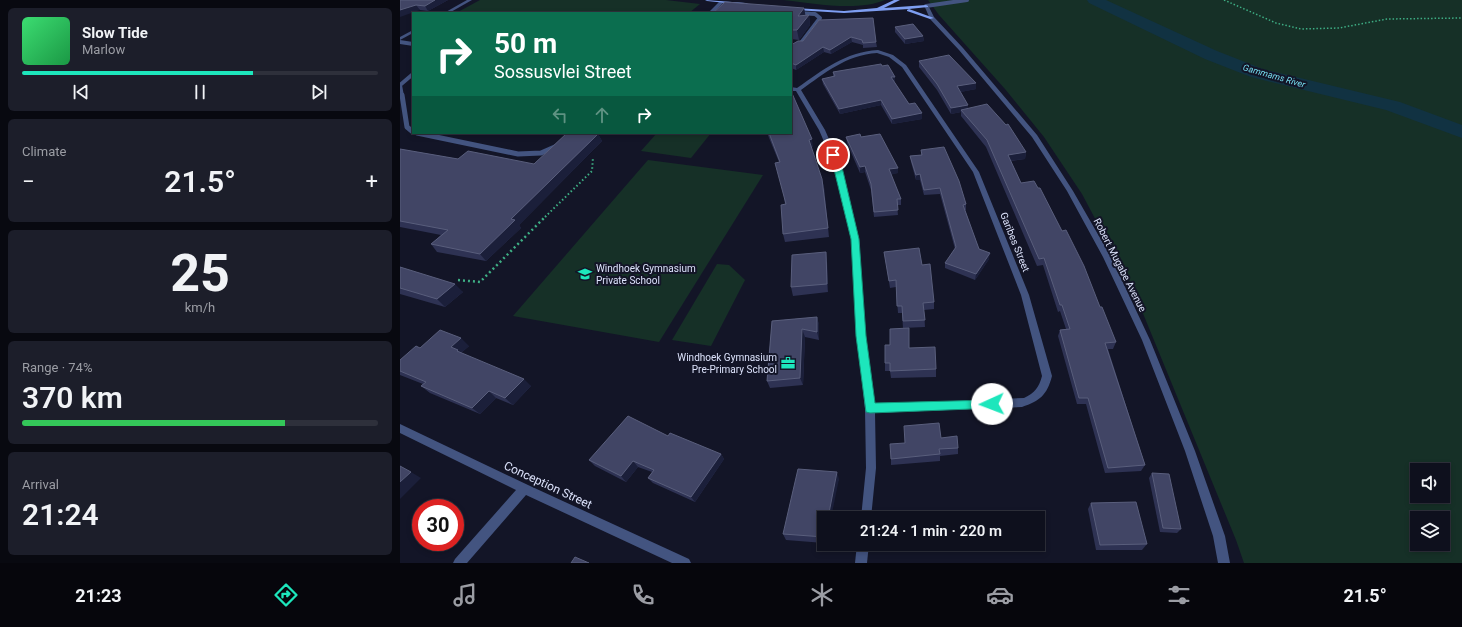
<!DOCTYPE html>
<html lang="en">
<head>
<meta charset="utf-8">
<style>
	body { margin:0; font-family:Roboto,sans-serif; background:#1c1e2a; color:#f1f3f6; height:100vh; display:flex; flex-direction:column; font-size:15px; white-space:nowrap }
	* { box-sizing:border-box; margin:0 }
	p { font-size:13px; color:#9b9da4 }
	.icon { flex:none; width:22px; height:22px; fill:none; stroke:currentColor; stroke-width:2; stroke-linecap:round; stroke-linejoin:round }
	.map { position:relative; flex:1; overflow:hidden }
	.side { display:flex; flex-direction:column; gap:8px; padding:8px; background:#080910; width:400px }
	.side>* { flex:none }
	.guide { position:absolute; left:12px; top:12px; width:380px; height:122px; border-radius:0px; box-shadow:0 2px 6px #0003,0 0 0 1px #2e303b; background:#0b6e4f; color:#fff; overflow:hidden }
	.fabs { position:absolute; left:1010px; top:463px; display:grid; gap:8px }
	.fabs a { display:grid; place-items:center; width:40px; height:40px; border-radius:0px; background:#0e101d; box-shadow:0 2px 6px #0003,0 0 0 1px #2e303b; font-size:20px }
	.speed { position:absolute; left:12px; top:499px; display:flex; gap:8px; font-size:20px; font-weight:700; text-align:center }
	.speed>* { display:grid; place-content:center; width:52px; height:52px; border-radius:50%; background:#0e101d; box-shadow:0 2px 6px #0003,0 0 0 1px #2e303b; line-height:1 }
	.speed .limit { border:6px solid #d22; background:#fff; color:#111 }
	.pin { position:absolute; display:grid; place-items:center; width:34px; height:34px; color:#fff; margin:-17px; border:2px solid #fff; border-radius:50%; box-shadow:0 1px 4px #0007 }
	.me { position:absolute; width:44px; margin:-22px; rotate:268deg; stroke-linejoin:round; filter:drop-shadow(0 0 3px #0008) }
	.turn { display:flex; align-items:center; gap:14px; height:84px; padding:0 16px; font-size:18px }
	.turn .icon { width:52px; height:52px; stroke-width:2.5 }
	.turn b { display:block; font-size:28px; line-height:34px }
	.lanes { display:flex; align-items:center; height:38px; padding:0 16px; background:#0003; justify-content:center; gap:20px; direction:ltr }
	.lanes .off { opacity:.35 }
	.big { font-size:30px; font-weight:600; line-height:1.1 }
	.side .tile { flex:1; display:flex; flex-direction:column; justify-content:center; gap:6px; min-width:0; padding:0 14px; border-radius:6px; background:#1c1e2a }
	.side .dial { align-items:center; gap:0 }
	.dial b { font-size:52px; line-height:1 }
	.song { display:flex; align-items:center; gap:12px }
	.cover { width:48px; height:48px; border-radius:6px; background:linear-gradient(135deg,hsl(140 70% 55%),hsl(140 70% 35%)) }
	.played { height:4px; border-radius:2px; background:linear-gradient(90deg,#1de6bc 65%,#2e303b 65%) }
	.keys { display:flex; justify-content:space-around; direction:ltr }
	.heat { display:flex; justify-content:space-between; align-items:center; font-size:22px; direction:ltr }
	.charge { height:6px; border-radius:3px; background:linear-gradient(90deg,#34c759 74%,#2e303b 0) }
	.trip { position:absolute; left:417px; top:511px; width:228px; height:40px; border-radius:0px; background:#0e101d; box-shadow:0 2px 6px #0003,0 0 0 1px #2e303b; font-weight:600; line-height:40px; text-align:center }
	.tabs { display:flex; height:64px; justify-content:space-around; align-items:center; background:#06060c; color:#9b9da4 }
	.tabs .icon { width:28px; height:28px }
	.tabs .active { color:#1de6bc }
	.tabs b { font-size:18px; color:#f1f3f6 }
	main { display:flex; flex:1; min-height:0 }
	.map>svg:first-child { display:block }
	.green { fill:#163027; fill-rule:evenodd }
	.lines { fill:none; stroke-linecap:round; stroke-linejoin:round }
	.river { fill:#113242; fill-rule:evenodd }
	.path-far2 { stroke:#3eae84; stroke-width:1.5; stroke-dasharray:1.5 2; stroke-linecap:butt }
	.path-far1 { stroke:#3eae84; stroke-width:2; stroke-dasharray:1.5 2.5; stroke-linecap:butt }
	.path { stroke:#3eae84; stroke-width:2.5; stroke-dasharray:2 3; stroke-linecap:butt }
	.lane-far1 { stroke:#435480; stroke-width:4 }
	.lane { stroke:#435480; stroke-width:5 }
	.street { fill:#435480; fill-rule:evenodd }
	.secondary { fill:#7e9ef1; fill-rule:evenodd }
	.wall { fill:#2e3253 }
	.shaded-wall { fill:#1b1f3a }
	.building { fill:#414565; stroke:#595e7c }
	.route { fill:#1de6bc; stroke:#13967a }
	.labels { text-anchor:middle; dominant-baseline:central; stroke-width:4; stroke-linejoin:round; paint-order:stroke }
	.far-water-label { font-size:9px; font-style:italic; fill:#76ddf0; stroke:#131527 }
	.street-label { font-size:10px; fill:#dce2fb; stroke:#131527 }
	.poi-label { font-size:10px; fill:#dce2fb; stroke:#131527; text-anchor:start }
	.near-street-label { font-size:12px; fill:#dce2fb; stroke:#131527 }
</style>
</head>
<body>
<main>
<section class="side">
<div class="tile">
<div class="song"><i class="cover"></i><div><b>Slow Tide</b><p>Marlow</p></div></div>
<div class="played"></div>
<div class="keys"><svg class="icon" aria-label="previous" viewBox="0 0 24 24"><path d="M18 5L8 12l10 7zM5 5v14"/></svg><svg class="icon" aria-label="pause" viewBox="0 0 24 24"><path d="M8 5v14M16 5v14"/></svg><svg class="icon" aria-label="next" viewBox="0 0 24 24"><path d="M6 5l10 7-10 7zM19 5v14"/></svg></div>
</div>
<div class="tile"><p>Climate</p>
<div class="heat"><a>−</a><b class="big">21.5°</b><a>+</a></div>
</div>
<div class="tile dial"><b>25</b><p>km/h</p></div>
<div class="tile"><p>Range · 74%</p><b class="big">370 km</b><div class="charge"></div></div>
<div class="tile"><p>Arrival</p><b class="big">21:24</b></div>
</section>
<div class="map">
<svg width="1062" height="563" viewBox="0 0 1062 563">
	<rect width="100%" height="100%" fill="#131527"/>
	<g class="green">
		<polygon points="80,0 266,0 300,4 289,13 56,13"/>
		<path d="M 383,0 L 485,0 C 457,12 412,3 383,0 Z"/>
		<path d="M 528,0 L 1062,0 L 1062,563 L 844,563 L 836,540 L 735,294 L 682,194 L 644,137 L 605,89 L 539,15 ZM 1017,470 L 1043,470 L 1043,496 L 1017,496 ZM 1017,518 L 1043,518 L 1043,544 L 1017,544 Z"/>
		<polygon points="257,133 311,133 291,158 241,151"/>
		<polygon points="248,160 363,175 259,342 113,316"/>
		<polygon points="317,264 329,265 345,280 311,346 272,340"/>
	</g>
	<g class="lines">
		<polygon class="river" points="687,0 706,0 817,51 863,69 1000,102 1062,125 1062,138 986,110 851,77 805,59 689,3"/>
		<polyline class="path-far2" points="824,0 876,23 901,29 939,28 987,19 1062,18"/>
		<polyline class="path-far1" points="145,217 192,171 193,157"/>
		<polyline class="path" points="58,280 80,282 146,216"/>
		<g class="lane-far1">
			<polyline points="526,6 567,0"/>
			<polyline points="397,13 415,14 420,18 401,43"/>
			<polyline points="0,85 2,96"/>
			<polyline points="0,85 13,74"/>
		</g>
		<g class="lane">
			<polyline points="2,95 7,127 13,132"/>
			<polyline points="17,133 118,154 141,153 157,146"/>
		</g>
		<g class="street">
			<polygon points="67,0 72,0 49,13 44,13"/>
			<polygon points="320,1 324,2 313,13 308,13"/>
			<polygon points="524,5 528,5 534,17 563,48 637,135 673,191 711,257 750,340 795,451 825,536 830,563 818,563 813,536 785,451 742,340 703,257 667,191 632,137 559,50 530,19"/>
			<polygon points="13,30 13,33 0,40 13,42 13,46 0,44 0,37"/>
			<path d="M 478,50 L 493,55 L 506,65 L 579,172 L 629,295 L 652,376 C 647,395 640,401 622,407 L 475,413 L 476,468 L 471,518 L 461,518 L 466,468 L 465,409 L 457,336 L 451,239 L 435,167 L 419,130 L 396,91 L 391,91 L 391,87 L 397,88 C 423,70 445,52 478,50 ZM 477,53 L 489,57 L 502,67 L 573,172 L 621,295 L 642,376 C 639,387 635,393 624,398 L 474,405 L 465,336 L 459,239 L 441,167 L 425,130 L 401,90 C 425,73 446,55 477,53 Z"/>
			<polygon points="0,424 128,485 289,559 291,563 272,563 126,495 67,563 53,563 55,559 116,490 0,433"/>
			<polygon points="457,544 469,544 467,563 455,563"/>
		</g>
		<g class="secondary">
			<polygon points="305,0 346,3 348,4 346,5 307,1"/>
			<polygon points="494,0 500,0 484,8 526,5 528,6 528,7 509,9 534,18 530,19 507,11 507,10 509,9 444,13 395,10 393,9 395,8 444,11 477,8"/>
		</g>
	</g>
	<g class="wall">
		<polygon points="0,0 48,0 28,11 20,10"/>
		<polygon points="404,8 405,15 409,15 410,25 399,40 391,39 391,13"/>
		<polygon points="419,20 476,42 477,47 463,48 463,45 452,42 431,54 424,52 396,70 391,68 391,45 403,41"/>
		<polygon points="495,27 523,36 524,41 505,44 495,32"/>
		<polygon points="519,61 576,89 560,92 568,108 626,152 625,159 611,161 621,183 700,307 716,342 713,349 708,349 745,465 741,471 705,473 686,404 677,404 658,336 660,330 666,329 660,311 658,312 643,265 637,266 586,147 561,116 561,112 551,114 537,90 519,67"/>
		<polygon points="482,66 495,82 494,82 509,104 522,113 522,119 492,124 481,105 440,114 423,84 422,79 433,77 433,72"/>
		<polygon points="367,133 391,133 413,147 411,147 424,187 429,237 385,242 383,234 385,204 379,162"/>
		<polygon points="198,134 202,141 119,225 121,228 86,261 37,252 31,244 41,235 0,227 0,149 58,159 134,164"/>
		<polygon points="446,137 461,137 498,173 491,174 501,199 501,205 497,205 498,215 474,217 471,190 465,172 460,173 447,143"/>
		<polygon points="521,150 566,204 566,210 565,210 579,249 589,259 575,280 545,268 545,263 555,249 540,194 524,195 520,180 516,180 511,162 510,156 521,155"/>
		<polygon points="484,252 522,265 534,302 534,309 524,310 525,327 503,328 502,313 498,313 496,287 490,288"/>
		<polygon points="427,261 428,292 393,296 391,287"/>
		<polygon points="0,267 63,292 45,307 0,294"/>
		<polygon points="417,317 419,325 419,340 405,337 403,385 370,388 367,381 372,321"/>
		<polygon points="69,346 61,353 131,386 113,405 96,398 80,414 30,393 21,386 23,384 0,375 0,360 20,348"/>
		<polygon points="509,348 536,369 536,377 491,378 490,371 485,371 485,363"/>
		<polygon points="268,436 321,454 324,459 295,502 253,483 248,478 252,472 238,467 226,482 195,466 189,460"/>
		<polygon points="541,438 558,448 558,454 540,456 540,461 491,465 491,459 505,443"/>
		<polygon points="752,473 781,529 777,533 760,532 749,478"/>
		<polygon points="439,479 424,518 424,543 386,540 383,534"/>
		<polygon points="691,503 747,544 742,550 696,550 688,509"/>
	</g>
	<g class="shaded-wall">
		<polygon points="35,0 48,0 28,11 25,6"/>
		<polygon points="16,5 20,10 0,17 0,10"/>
		<polygon points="404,8 406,18 398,16"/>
		<polygon points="409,15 410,25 399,40 397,30"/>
		<polygon points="523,36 524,41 505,44 505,39"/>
		<polygon points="451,37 452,42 431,54 430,50"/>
		<polygon points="423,47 424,52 396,70 396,65"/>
		<polygon points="491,77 495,77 495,82 491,83"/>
		<polygon points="576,83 576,89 556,93 557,86"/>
		<polygon points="481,100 481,105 440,114 439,109"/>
		<polygon points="568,105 568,111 561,110 561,112 551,114 551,108"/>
		<polygon points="522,113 522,119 492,124 492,119"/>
		<polygon points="198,134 202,141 119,225 121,228 86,261 80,254 111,219"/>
		<polygon points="412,139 413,147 410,148 409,140"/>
		<polygon points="626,152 625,159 607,161 608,155"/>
		<polygon points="465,166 465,172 460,173 460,167"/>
		<polygon points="498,168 498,173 490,175 489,169"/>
		<polygon points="520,174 520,180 516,180 516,175"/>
		<polygon points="422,179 424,187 429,237 428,228"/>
		<polygon points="426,252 427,261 428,292 427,284"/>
		<polygon points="590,253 589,259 575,280 576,274"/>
		<polygon points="55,284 63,292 45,307 37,299"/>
		<polygon points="417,317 419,325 419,340 417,332"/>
		<polygon points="402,329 405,337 403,385 400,378"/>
		<polygon points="61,338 69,346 61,353 51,347"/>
		<polygon points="124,379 131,386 113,405 105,398"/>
		<polygon points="89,391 96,398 80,414 72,408"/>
		<polygon points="321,454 324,459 295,502 291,497"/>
		<polygon points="233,461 238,467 226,482 221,476"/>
		<polygon points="11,472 21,478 0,499 0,482"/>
		<polygon points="437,472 439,479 431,518 428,518"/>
	</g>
	<g class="building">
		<polygon points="0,0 35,0 25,6 16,5 0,10"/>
		<polygon points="325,2 404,8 398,16 409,15 397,30 391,30 391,13 313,13"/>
		<polygon points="473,18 476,42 463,43 462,40 451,37 430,50 423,47 396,65 391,63 391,45 398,41 403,41 419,20"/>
		<polygon points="513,24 523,36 505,39 495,27"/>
		<polygon points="549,55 576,83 557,86 568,105 551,108 537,84 519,61"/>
		<polygon points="481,64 482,66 488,65 495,77 491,77 509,104 515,103 522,113 492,119 481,100 439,109 422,79 435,76 433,72"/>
		<polygon points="391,91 412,139 409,140 422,179 428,228 383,234 381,205 386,204 375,163 380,162 369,133 391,133"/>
		<polygon points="587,104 606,125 608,124 626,152 608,155 621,183 634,181 638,188 640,188 662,231 666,230 684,266 700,307 702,307 716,342 705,343 745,465 708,468 688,398 679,398 660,330 670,329 662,305 660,305 644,258 639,259 587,140 561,110"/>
		<polygon points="167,133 192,133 198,134 111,219 115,220 80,254 31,244 48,230 0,221 0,149 58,159 68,151 134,164"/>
		<polygon points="460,134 461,137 480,134 498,168 489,169 501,199 497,199 498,210 474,212 471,184 465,166 460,167 446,137"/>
		<polygon points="544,147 559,181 566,204 563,205 579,249 590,253 576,274 545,263 556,247 540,188 524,190 520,174 516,175 510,156 522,155 521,150"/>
		<polygon points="519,248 522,265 530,264 534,302 523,303 525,320 503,321 502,306 497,306 496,280 489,281 484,252"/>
		<polygon points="426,252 427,284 391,287 392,255"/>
		<polygon points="0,267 55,284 37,299 0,288"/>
		<polygon points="417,317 417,332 402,329 400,378 367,381 372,321"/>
		<polygon points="509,328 509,348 535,347 536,369 490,371 490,363 485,363 485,345 490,345 490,329"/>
		<polygon points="40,330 61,338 51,347 58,350 57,351 124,379 105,398 89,391 72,408 21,386 26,382 0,371 0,360 16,346 20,348"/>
		<polygon points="228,416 268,436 270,433 321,454 291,497 248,478 254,470 233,461 221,476 189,460"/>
		<polygon points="539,423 541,438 557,436 558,448 539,449 540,454 491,459 490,444 505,443 504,426"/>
		<polygon points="0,466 11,472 0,482"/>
		<polygon points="398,469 437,472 428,518 424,518 424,537 383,534"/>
		<polygon points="752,473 769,474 781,529 763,528"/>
		<polygon points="736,502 747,544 700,545 691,503"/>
		<polygon points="175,557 189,563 171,563"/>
	</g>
	<polygon class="route" points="430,153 435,153 442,167 459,239 466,336 475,403 592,400 596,401 597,404 596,408 470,413 466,412 456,336 451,239"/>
	<defs>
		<symbol id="school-bare" viewBox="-9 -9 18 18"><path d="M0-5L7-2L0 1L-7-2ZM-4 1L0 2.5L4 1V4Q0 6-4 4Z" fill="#1de6bc" stroke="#131527" stroke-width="2.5" paint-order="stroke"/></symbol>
		<symbol id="office-bare" viewBox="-9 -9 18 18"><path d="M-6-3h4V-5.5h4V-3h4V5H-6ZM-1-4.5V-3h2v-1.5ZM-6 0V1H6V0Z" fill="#1de6bc" stroke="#131527" stroke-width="2.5" paint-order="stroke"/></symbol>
	</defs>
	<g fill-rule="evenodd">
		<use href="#school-bare" x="175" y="264" width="20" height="20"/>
		<use href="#office-bare" x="378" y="353" width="20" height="20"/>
	</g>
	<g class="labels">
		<g class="far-water-label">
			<text transform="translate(874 76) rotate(16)">Gammams River</text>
		</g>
		<g class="street-label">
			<text transform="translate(615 242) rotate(68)">Garibes Street</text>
			<text transform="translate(720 265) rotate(63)">Robert Mugabe Avenue</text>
		</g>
		<g class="poi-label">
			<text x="196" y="268">Windhoek Gymnasium<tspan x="196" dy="12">Private School</tspan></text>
			<text x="377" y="357" text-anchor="end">Windhoek Gymnasium<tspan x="377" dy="12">Pre-Primary School</tspan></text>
		</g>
		<g class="near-street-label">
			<text transform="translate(148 485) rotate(25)">Conception Street</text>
		</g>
	</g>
</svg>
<div class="fabs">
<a><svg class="icon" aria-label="sound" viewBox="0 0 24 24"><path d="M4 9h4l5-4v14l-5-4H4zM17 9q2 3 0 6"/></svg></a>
<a><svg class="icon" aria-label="layers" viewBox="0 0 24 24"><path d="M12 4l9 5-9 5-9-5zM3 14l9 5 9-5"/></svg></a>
</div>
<div class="speed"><div class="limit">30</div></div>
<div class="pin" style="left:433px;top:155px;background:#d93025"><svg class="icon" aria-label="arrive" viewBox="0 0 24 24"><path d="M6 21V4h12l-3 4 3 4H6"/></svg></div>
<svg class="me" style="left:592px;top:404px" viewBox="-20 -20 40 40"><circle r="19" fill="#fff"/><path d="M0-13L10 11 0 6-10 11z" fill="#1de6bc"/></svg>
<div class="trip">21:24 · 1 min · 220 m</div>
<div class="guide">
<div class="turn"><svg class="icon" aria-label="right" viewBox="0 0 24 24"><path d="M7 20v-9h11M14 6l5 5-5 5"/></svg><div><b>50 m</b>Sossusvlei Street</div></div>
<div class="lanes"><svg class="icon off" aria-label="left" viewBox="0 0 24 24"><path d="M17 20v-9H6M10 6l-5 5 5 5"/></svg><svg class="icon off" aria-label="ahead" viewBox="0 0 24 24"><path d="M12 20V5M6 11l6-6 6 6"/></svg><svg class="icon" aria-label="right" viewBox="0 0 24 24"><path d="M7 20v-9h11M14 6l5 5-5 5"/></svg></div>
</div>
</div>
</main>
<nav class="tabs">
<b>21:23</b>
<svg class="icon active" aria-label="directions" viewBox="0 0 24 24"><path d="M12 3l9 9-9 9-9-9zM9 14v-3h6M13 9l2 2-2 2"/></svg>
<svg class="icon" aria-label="music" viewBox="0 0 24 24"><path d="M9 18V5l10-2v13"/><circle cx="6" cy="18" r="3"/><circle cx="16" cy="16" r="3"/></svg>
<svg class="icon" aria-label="phone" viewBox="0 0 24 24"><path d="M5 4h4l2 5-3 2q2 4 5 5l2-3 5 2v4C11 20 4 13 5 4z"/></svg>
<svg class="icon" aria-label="climate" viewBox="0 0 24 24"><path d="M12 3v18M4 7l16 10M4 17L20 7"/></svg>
<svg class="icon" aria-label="car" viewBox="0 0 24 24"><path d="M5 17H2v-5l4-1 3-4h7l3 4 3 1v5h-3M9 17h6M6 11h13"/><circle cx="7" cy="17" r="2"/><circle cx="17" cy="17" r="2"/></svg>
<svg class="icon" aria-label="filters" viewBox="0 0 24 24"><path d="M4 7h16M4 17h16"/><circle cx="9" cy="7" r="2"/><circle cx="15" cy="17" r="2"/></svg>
<b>21.5°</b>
</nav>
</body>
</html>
